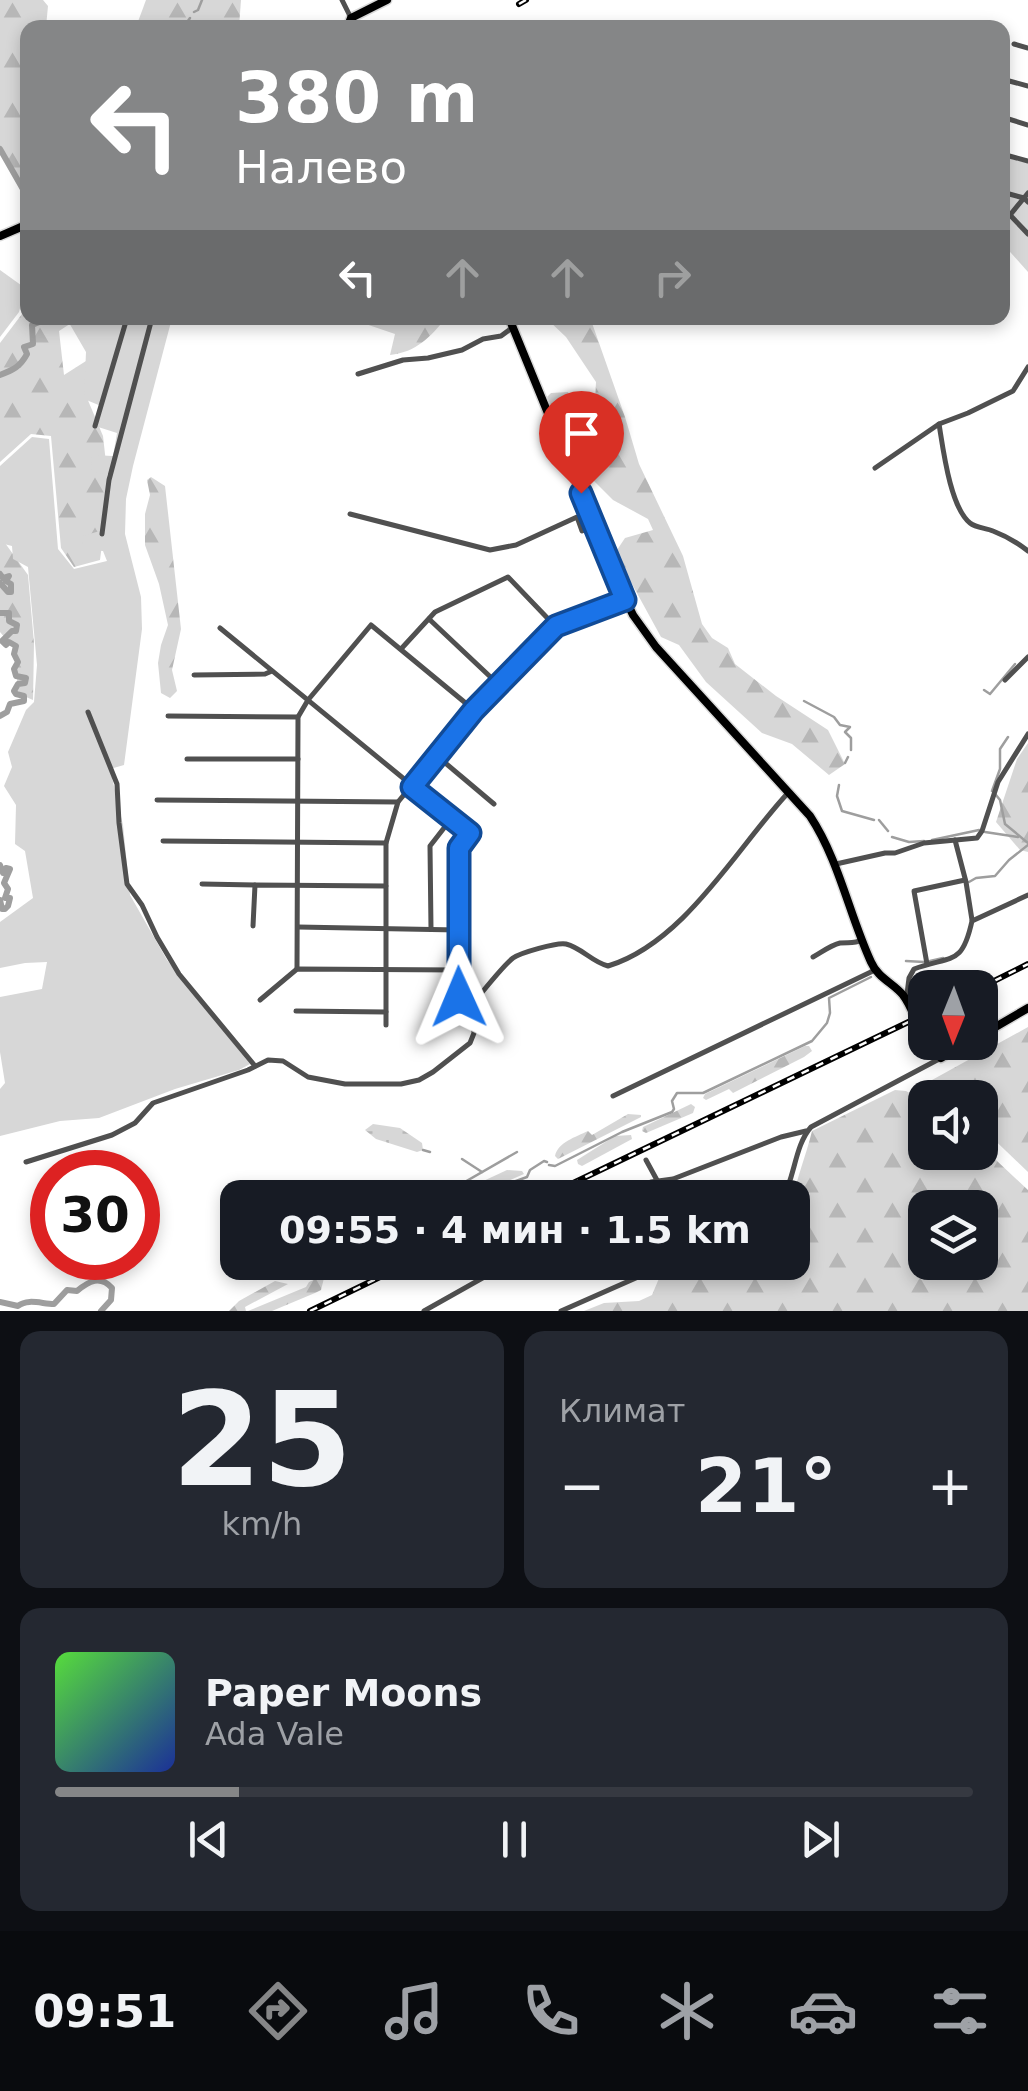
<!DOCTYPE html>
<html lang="ru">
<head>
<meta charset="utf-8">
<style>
	body { margin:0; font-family:"DejaVu Sans",sans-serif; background:#242831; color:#f1f3f6; height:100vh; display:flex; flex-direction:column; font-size:38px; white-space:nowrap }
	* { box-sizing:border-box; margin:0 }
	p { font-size:32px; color:#9ea1a6 }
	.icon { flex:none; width:55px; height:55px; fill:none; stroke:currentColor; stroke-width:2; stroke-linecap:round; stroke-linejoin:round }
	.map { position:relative; height:1311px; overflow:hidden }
	.sheet { display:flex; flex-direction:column; gap:20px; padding:20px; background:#0d0f14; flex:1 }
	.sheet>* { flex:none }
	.top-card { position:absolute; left:20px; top:20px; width:990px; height:305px; border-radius:20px; box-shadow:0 5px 15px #0003; background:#858687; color:#fff; overflow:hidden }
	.needle { width:65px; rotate:181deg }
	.tools { position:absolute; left:908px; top:970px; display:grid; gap:20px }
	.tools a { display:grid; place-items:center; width:90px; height:90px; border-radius:20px; background:#171b24; box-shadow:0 5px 15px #0003; font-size:50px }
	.speed { position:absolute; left:30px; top:1150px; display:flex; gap:20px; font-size:50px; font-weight:700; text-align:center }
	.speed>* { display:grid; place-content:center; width:130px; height:130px; border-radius:50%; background:#171b24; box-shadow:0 5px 15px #0003; line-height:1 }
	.speed .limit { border:15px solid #d22; background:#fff; color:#111 }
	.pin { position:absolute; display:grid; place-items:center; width:85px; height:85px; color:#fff; margin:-102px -42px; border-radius:50% 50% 50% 0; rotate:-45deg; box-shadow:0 0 10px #0007 }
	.pin .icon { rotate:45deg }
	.me { position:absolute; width:110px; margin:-55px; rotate:359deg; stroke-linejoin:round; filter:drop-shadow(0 0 8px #0008) }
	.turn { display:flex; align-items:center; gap:35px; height:210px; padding:0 50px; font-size:45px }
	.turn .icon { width:130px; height:130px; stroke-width:2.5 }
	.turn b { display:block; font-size:70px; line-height:85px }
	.lanes { display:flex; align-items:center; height:95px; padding:0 50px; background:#0003; justify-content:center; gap:50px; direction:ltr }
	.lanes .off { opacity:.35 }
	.big { font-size:75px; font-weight:700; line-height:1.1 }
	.sheet .card { flex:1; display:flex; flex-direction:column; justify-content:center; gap:15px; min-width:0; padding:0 35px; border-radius:20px; background:#242831 }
	.sheet .dial { align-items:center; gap:0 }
	.dial b { font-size:130px; line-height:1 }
	.song { display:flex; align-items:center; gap:30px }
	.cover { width:120px; height:120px; border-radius:15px; background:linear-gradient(135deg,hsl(110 70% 55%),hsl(230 70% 35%)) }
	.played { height:10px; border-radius:5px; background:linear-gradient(90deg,#858687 20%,#363941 20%) }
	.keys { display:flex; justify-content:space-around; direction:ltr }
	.heat { display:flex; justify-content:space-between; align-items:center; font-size:55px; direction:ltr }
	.sheet .tiles { flex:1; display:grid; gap:20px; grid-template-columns:1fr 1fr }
	.card:last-child { grid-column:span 2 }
	.trip { position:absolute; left:220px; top:1180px; width:590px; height:100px; border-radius:20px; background:#171b24; box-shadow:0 5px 15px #0003; font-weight:700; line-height:100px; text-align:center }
	.menu { display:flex; height:160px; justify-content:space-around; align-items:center; background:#090b0e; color:#9ea1a6 }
	.menu .icon { width:70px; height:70px }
	.menu .on { color:#858687 }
	.menu b { font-size:45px; color:#f1f3f6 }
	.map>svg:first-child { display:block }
	.forest { fill:url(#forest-firs); fill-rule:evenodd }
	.wetland { fill:url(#wetland-marsh) }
	.garden { fill:#d7d7d7 }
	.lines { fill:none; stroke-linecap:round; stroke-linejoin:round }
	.stream { stroke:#9e9e9e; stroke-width:2.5 }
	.river { stroke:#9e9e9e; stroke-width:6 }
	.major-casing { stroke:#dbdbdb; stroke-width:11 }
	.minor { stroke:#505050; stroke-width:5 }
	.major { stroke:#000; stroke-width:8 }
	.rail-casing { stroke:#000; stroke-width:6 }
	.rail { stroke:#fff; stroke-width:2.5; stroke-dasharray:8; stroke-linecap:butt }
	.route-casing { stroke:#114b97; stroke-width:25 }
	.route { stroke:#1a73e8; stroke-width:18 }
</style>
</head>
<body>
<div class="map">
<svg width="1028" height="1311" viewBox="0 0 1028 1311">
	<defs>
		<pattern id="forest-firs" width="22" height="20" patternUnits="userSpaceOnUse" patternTransform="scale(2.5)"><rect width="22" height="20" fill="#d7d7d7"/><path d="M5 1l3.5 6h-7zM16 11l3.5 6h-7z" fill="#b7b7b7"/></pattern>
		<pattern id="wetland-marsh" width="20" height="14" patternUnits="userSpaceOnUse" patternTransform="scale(2.5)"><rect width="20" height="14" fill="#d7d7d7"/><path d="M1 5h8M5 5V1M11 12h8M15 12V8" fill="none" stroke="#b7b7b7"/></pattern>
	</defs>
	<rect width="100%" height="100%" fill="#fff"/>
	<g class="forest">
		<polygon points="0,0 43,0 48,6 46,27 28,28 27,192 0,148"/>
		<polygon points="146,0 241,0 239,27 136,27"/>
		<polygon points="27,299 28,318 79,318 59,331 64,375 86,361 87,398 103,436 109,490 100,560 74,567 61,548 51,436 31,434 0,462 0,343 22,314"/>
		<path d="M 348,318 L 446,318 C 430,337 417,352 390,355 L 395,334 Z"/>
		<path d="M 546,318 L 593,318 L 592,323 L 625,417 L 639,464 L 683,556 L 702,624 L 712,638 L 728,648 L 735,664 L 776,696 L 828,730 L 845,764 L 829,775 L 792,744 L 762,733 L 706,682 L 679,645 L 661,637 L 615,553 L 625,538 L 653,530 L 648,519 L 613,500 L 576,463 L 547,397 L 551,393 L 568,392 C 575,410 583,424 601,432 L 595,403 L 596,382 L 566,337 Z"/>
		<polygon points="151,477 165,486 181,629 172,670 177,691 170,698 161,693 158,663 161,645 168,625 159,584 145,545 145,514 150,495 147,480"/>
		<polygon points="0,536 28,575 34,643 33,700 17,693 17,652 0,632"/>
		<polygon points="1028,743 1028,852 1020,850 996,822 1017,759"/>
		<polygon points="1028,1027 1028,1172 980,1126 980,1098 950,1097 932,1080"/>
		<polygon points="805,1046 809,1046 812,1051 804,1057 733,1093 729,1089 706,1100 703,1098 705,1094"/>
		<path d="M 895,1090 L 906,1091 L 925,1102 L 925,1152 L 980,1152 L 980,1145 L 1028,1190 L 1028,1311 L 584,1311 L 604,1303 L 639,1301 L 652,1295 L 660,1276 L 688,1263 L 792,1262 C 792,1244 790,1222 792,1204 C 796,1179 806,1156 812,1131 ZM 925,1208 L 980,1208 L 980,1262 L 925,1262 Z"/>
		<polygon points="691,1104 695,1107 693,1113 646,1133 642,1131 643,1127"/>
		<path d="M 628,1114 L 641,1115 L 641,1117 L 558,1159 L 555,1156 C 558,1142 576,1137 588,1131 L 592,1135 Z"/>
		<polygon points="631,1135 632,1139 582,1166 578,1164 577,1160 615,1136"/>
		<polygon points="507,1170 522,1171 524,1174 472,1197 449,1197"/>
		<polygon points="318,1278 324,1278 321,1290 315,1293 272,1311 248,1311 306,1287 309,1282"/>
		<polygon points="275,1281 288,1284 245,1307 246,1311 229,1311 239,1301"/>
	</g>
	<polygon class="wetland" points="373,1124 400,1128 422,1143 423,1150 417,1152 376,1139 365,1130"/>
	<g class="garden">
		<polygon points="1003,157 1028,163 1028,272 1003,244"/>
		<polygon points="0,270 25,288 19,312 0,337"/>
		<polygon points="72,318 172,318 133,466 126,499 125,534 141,597 142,629 124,765 110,769 123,825 130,895 167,960 250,1064 239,1070 175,1089 99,1118 60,1121 0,1136 0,1089 5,1083 0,1052 0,997 42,989 47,962 25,963 0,968 0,922 33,898 25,851 15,844 16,805 4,786 12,767 8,752 26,710 34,702 37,665 28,567 13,559 12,546 0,543 0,466 32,437 49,439 58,549 74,569 107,561 103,551 83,550 82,536 100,531 111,475 92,472 91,455 113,456 117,433 95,426 101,406 84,399 86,352 68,321"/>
	</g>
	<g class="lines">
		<g class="stream">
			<polyline points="194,12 198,10 202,0"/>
			<polyline points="183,28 190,18"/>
			<polyline points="984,690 990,694 1015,664"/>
			<polyline points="804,701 834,717 840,725 850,727 845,732 851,738 851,750"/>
			<polyline points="845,763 848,757"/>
			<polyline points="839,785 837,796 842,811 874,820"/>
			<polyline points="992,791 1000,769 1000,749 1008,737"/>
			<polyline points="996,795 1000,800 1005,824 1028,843"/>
			<polyline points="879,820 888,831"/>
			<polyline points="985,832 1018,837"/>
			<polyline points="892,837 909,842 924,841"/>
			<polyline points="932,840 979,830"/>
			<polyline points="969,882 976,878 995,876 1009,860 1028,845"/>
			<polyline points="906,961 924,962"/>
			<polyline points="930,961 943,958"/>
			<polyline points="423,1150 430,1152"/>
			<polyline points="462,1159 482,1172"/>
			<polyline points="549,1165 555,1166 622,1132 672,1112 674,1109 672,1101 677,1093 703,1093 812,1041 827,1023 830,1013 829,998 871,977"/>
			<polyline points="437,1198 517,1152"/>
			<polyline points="469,1198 527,1177 530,1170 544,1161 547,1162"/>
		</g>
		<g class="river">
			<polyline points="0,149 28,198"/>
			<polyline points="60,318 62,318"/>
			<path d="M 0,375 C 13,370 20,367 27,354 L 24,347 L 33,344 L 32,325 L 49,318"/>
			<polyline points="0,574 3,578 9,576 6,581 11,584 11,592 8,592 0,583"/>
			<polyline points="0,613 9,613 9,621 17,625 16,631 12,631 2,641 6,645 9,642 16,646 14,654 18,662 14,669 16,676 26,678 25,683 18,684 14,691 16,694 24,696 24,701 10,704 7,712 0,716"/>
			<polyline points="0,865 3,873 6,868 10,869 4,883 8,889 5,898 10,898 8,906 5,909 2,909 0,900"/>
			<path d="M 0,1302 L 18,1306 C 28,1298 42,1304 54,1304 L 67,1290 L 77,1291 C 89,1281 100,1275 112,1288 L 111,1300 L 101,1311"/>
		</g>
		<defs>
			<g id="major">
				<polyline points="347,28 351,18 387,0"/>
				<polyline points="0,236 28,224"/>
				<path d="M 509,318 L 617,582 L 633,615 L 656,647 L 810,816 C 839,860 849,914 871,962 C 878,978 893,983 903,995 C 913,1008 916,1025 925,1037"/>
				<polyline points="980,1036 1028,1008"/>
				<polyline points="929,1042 941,1058 968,1042"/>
			</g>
		</defs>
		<use href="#major" class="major-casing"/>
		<g class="minor">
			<polyline points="342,0 351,18"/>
			<polyline points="1014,44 1028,48"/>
			<polyline points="1002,79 1028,86"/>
			<polyline points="1002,117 1028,125"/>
			<polyline points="1002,154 1028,161"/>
			<polyline points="1002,192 1024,198 1028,202"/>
			<polyline points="1002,213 1010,215 1028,234"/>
			<polyline points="1010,215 1028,193"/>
			<polyline points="358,374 403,360 428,358 462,350 483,339 501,336 513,327"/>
			<path d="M 939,424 C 943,448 950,507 970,523 C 976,528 986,528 993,531 C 1006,536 1018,543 1028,551"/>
			<polyline points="95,426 127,318"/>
			<polyline points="875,468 939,424 968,413 1013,391 1028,367"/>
			<polyline points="350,514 490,550 516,545 577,517 582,531 594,526"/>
			<polyline points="102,534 109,480 152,318"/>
			<polyline points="429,619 499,685"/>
			<polyline points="220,628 470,833 459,848 459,997"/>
			<polyline points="401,649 435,612 508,577 555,626"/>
			<polyline points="194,675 265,674 272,671"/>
			<polyline points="1005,680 1028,657"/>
			<polyline points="88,712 117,784 119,823 127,884 142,905 157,937 179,974 255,1066"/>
			<polyline points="168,716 298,717"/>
			<polyline points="437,756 494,804"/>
			<polyline points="187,759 298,759"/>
			<polyline points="157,800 398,802"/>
			<polyline points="955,840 966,882 972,920"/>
			<polyline points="163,841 386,843"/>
			<polyline points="836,864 885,853 895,853 924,843 977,838 982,831 998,782 1028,734"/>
			<polyline points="202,884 255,885"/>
			<polyline points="253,926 255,885 386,886"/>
			<polyline points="298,927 458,930"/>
			<polyline points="431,929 430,846 451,819"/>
			<path d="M 813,957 C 822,952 831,945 840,943 C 849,942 854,944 862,940"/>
			<polyline points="927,964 914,891 965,880"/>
			<polyline points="297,969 298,717 308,700 371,625 474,710"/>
			<path d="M 904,997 L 907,994 L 909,978 L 914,969 C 953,955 962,966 972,921 L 1028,895"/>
			<polyline points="260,1000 297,969 458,970"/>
			<polyline points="296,1011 386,1012"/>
			<polyline points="386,1025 386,843 398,802 474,710 555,626 625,600"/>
			<polyline points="613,1096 875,970"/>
			<polyline points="646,1160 658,1182 668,1190 672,1198"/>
			<path d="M 26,1162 L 112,1135 L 135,1123 L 153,1103 L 248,1070 L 268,1060 L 283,1061 L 308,1077 L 345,1084 L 401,1084 L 419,1080 L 433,1072 L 470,1043 L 474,1033 L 471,1006 C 479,996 504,965 513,958 C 520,953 557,942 566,944 C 582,948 592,962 608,966 C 684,943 736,849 787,794"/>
			<polyline points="618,1198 651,1182 673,1179 781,1137 806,1131"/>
			<path d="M 783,1198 C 795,1176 795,1145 811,1127 L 941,1058"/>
			<polyline points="424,1311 511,1262"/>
			<polyline points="561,1311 672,1262"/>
		</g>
		<use href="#major" class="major"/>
		<defs>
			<g id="rail">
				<polyline points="519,4 526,0"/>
				<polyline points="980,988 1028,964"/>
				<polyline points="542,1198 925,1014"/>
				<polyline points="310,1311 411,1262"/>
			</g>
		</defs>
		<use href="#rail" class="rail-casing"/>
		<use href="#rail" class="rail"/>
	</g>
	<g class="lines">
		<defs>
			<polyline id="route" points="459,997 459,848 470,833 412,787 474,710 556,626 625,600 581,493"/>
		</defs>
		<use href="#route" class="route-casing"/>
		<use href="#route" class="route"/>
	</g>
</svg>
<div class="tools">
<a><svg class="needle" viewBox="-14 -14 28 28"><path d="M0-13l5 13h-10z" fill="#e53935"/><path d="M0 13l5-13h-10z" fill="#9ea1a6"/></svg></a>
<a><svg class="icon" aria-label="sound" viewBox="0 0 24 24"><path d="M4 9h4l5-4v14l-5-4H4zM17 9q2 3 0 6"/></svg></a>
<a><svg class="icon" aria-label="layers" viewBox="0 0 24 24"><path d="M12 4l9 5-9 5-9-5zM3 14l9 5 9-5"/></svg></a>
</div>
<div class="speed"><div class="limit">30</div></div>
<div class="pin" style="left:581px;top:493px;background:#d93025"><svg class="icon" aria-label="arrive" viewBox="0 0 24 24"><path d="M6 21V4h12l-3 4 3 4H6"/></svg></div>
<svg class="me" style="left:459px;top:997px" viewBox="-20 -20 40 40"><path d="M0-17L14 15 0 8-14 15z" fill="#1a73e8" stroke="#fff" stroke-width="4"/></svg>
<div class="trip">09:55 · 4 мин · 1.5 km</div>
<div class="top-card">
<div class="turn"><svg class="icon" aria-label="left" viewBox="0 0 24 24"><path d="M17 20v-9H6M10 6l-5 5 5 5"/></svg><div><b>380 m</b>Налево</div></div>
<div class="lanes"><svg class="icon" aria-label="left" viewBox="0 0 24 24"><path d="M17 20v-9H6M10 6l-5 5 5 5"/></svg><svg class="icon off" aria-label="ahead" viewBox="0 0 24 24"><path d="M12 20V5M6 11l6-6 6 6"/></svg><svg class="icon off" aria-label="ahead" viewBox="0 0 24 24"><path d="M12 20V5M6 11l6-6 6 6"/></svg><svg class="icon off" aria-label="right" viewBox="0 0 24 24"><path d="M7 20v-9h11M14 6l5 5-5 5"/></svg></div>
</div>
</div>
<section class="sheet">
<div class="tiles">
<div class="card dial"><b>25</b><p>km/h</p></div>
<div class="card"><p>Климат</p>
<div class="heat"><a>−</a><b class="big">21°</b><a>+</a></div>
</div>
<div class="card">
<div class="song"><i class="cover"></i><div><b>Paper Moons</b><p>Ada Vale</p></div></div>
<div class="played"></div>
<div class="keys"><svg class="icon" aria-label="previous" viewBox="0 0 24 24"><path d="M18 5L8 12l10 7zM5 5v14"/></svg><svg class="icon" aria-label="pause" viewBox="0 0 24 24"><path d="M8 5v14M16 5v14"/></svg><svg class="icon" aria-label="next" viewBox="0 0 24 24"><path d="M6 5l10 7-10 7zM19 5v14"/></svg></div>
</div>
</div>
</section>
<nav class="menu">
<b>09:51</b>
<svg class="icon on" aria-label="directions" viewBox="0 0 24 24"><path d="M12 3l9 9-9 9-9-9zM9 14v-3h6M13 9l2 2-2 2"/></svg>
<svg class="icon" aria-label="music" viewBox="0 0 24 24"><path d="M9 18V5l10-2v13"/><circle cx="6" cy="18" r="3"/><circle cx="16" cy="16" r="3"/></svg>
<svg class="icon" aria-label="phone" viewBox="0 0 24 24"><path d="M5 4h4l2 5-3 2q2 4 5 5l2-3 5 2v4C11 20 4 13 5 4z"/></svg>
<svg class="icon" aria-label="climate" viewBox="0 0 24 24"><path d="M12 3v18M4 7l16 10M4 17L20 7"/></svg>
<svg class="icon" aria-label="car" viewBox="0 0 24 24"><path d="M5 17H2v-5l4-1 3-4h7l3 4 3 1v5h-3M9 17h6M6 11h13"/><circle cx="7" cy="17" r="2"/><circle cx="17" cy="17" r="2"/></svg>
<svg class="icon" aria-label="filters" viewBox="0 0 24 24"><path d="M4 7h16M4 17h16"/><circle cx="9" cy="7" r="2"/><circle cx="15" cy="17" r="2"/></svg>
</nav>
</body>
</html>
